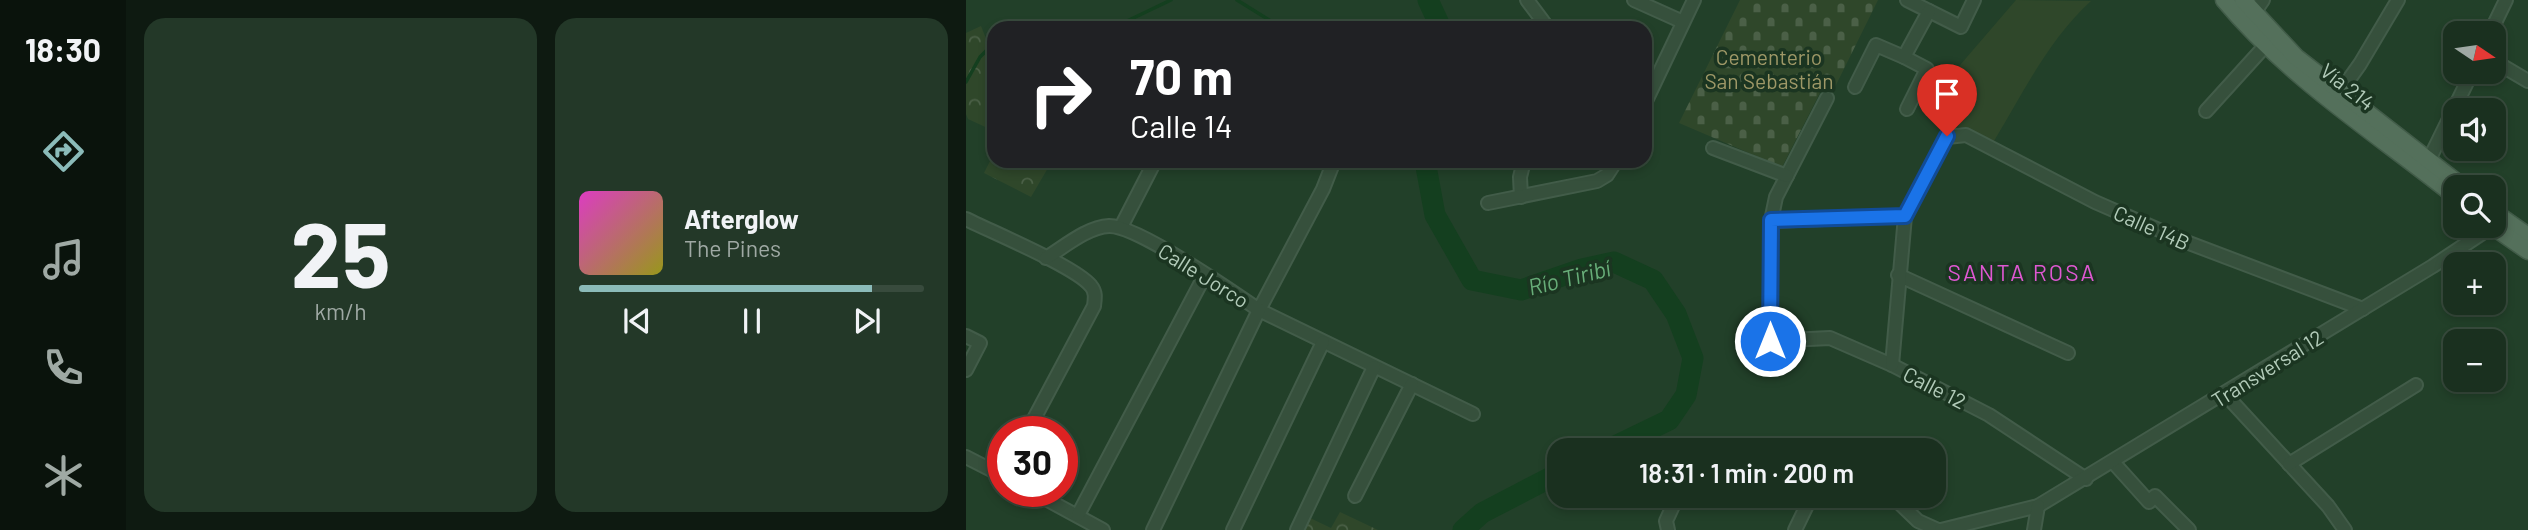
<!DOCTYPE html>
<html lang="en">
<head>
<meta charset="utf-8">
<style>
	body { margin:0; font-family:Barlow,sans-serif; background:#233828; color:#f1f3f6; height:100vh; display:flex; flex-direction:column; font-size:26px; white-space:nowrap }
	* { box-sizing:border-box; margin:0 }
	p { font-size:23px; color:#9fa9a4 }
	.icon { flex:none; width:38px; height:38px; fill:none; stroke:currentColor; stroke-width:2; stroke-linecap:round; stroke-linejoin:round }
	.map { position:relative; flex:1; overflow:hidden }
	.details { display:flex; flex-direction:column; gap:18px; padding:18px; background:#0e1a11; width:840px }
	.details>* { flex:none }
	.hud { position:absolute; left:21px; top:21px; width:665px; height:147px; border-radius:21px; box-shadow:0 4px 10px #0003,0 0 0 2px #384b3d; background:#202124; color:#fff; overflow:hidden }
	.needle { width:46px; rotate:103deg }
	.tools { position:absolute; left:1477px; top:21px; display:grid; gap:14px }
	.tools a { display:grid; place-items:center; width:63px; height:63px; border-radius:14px; background:#1a301f; box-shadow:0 4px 10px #0003,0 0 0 2px #384b3d; font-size:35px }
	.speed { position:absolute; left:21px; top:416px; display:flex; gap:14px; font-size:35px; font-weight:700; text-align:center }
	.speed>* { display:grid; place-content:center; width:91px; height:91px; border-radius:50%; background:#1a301f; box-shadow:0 4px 10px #0003,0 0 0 2px #384b3d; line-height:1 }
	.speed .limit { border:10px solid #d22; background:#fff; color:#111 }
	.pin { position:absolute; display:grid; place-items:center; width:60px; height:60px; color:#fff; margin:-72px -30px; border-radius:50% 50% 50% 0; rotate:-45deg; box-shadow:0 0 7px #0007 }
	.pin .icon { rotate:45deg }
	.me { position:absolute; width:77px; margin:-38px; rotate:0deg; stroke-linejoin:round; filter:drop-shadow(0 0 5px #0008) }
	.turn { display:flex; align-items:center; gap:24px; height:147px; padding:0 28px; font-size:32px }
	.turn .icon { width:91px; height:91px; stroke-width:2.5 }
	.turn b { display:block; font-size:49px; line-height:60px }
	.details .tile { flex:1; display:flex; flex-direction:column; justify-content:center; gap:10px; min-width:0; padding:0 24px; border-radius:21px; background:#233828 }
	.details .dial { align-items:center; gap:0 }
	.dial b { font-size:91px; line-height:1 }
	.song { display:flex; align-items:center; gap:21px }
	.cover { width:84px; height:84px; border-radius:10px; background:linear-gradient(135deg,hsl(310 70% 55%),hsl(60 70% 35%)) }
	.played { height:7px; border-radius:4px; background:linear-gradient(90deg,#8bbbb9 85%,#384b3d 85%) }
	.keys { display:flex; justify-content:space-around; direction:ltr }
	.details .tiles { flex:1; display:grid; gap:18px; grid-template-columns:repeat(2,1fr) }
	.trip { position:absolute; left:581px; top:438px; width:399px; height:70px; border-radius:21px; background:#1a301f; box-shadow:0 4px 10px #0003,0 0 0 2px #384b3d; font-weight:600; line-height:70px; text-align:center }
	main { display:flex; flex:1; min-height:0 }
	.tabs { display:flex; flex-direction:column; width:126px; justify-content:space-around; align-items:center; background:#0a130c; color:#9fa9a4 }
	.tabs .icon { width:49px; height:49px }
	.tabs .current { color:#8bbbb9 }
	.tabs b { font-size:32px; color:#f1f3f6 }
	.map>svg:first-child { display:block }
	.cemetery { fill:url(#cemetery-stones) }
	.park { fill:url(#park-crowns) }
	.garden { fill:#2f472a }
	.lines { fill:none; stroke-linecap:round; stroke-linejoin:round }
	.stream { stroke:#143f1f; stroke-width:3.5 }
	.river { stroke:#143f1f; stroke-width:21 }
	.minor-casing { stroke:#425c49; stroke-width:16 }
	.major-casing { stroke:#425c49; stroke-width:19 }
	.minor { stroke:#36503c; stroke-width:12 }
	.major { stroke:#54705b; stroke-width:16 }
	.route-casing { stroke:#114b97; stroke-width:18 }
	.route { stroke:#1a73e8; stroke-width:12 }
	.labels { text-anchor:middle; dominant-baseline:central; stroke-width:7; stroke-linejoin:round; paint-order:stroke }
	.park-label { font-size:21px; fill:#9e9867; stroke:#1b3521 }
	.street-label { font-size:21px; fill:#b2cbb9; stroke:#1b3521 }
	.neighbourhood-label { font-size:23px; letter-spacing:2px; fill:#df58d2; stroke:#1b3521 }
	.water-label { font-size:23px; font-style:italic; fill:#67ad78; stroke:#1b3521 }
</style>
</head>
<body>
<main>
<nav class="tabs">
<b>18:30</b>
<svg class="icon current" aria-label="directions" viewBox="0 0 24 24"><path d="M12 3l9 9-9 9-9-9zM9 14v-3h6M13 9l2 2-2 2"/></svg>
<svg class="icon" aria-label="music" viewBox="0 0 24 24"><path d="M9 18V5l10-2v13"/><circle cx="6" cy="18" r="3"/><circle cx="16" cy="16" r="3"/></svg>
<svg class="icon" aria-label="phone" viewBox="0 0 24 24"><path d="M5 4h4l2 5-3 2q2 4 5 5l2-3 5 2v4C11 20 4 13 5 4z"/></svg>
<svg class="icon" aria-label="climate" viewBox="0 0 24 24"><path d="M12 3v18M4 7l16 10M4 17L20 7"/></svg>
</nav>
<section class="details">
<div class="tiles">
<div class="tile dial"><b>25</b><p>km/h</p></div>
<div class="tile">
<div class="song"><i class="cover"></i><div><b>Afterglow</b><p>The Pines</p></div></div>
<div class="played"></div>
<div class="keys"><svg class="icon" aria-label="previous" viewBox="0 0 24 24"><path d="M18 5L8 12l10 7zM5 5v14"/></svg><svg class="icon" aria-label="pause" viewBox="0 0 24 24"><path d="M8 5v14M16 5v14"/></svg><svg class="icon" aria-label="next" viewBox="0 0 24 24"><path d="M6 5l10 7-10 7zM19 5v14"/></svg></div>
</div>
</div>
</section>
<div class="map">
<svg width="1562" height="530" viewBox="0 0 1562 530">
	<defs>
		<pattern id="cemetery-stones" width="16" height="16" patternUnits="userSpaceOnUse" patternTransform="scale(1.75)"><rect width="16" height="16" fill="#2f472a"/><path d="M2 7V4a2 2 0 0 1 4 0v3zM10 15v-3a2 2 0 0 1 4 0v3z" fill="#4b6047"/></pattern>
		<pattern id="park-crowns" width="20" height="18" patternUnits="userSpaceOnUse" patternTransform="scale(1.75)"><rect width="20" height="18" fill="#2f472a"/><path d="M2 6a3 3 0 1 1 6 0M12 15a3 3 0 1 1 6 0" fill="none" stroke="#4b6047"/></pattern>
	</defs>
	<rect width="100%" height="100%" fill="#224029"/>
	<polygon class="cemetery" points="774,0 912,0 869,87 859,83 816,167 713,123"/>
	<g class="park">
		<polygon points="15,26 28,59 28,131 2,119 0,114 0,33"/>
		<polygon points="28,153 28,161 86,161 65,197 18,173"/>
		<polygon points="374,512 412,530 335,530 342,517 365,528"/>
	</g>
	<path class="garden" d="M 1050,0 L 1125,1 C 1083,39 1057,93 1028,141 L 992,127 L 1004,102 L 976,86 Z"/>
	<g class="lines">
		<g class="stream">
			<polyline points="271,0 316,28"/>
			<polyline points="95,28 159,22 205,0"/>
			<polyline points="0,82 14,57 28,43"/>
		</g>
		<g class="river">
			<polyline points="462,0 475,28"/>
			<polyline points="459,161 469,215 506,280 555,290 616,269 648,262 687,280 710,314 727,358 720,395 703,420 641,450"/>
			<polyline points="497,530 516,513 593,473"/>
		</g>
		<defs>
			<g id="minor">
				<polyline points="561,0 582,28"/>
				<polyline points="668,0 717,22"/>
				<polyline points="941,0 995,27 1008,0"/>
				<polyline points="1283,20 1297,0"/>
				<polyline points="1524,33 1540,0"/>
				<polyline points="938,57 961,69 941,109"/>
				<polyline points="1528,61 1562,81"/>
				<polyline points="889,87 910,45 938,57 963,11"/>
				<polyline points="1374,92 1394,64 1432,0"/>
				<polyline points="861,98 810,197 805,221 804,341 864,338 926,365 1023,415 1120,479"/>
				<polyline points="679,103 728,0"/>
				<polyline points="1240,111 1299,46"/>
				<polyline points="747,148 821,176"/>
				<polyline points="368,161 357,189 293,310 507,414"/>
				<polyline points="1460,166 1506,72"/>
				<polyline points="555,197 554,177 558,161"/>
				<polyline points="522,203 631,181 641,175 650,161"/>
				<path d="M 0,219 C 26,232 110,267 125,286 C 130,292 129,298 128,306 L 61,432"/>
				<polyline points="805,221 939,216"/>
				<polyline points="155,227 189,161"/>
				<path d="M 80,258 C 98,247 121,227 143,226 C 170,225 267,292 293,310 L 187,530"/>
				<polyline points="932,275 1102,353"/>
				<polyline points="0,336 14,343 0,370"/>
				<polyline points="926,365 939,216 981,137 1000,135 1129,202 1223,243 1397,309"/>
				<polyline points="1259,394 1362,506 1379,530"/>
				<polyline points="0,457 37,476"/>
				<polyline points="1147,462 1183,502 1189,496 1223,530"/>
				<polyline points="1323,464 1450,385"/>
				<polyline points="67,492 137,530"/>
				<polyline points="925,495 952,521 972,530"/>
				<polyline points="389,496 446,384"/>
				<polyline points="112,515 239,275"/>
				<polyline points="267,530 357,342"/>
				<polyline points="331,530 408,367"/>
				<polyline points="702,530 700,521 712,495"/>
				<polyline points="829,530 846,495"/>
				<polyline points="975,530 1072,506 1467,266 1527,226"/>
				<polyline points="1068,530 1072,506"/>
			</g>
			<g id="major">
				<path d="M 1258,0 C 1323,78 1410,133 1489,196"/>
				<polyline points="1277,0 1330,57 1497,187"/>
				<polyline points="1528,212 1562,236"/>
				<polyline points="1526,226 1562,251"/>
			</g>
		</defs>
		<use href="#minor" class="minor-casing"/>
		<use href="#major" class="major-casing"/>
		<use href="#minor" class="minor"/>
		<use href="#major" class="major"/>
	</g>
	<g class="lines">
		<defs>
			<polyline id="route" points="804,341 805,220 939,216 981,136"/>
		</defs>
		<use href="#route" class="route-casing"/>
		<use href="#route" class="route"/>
	</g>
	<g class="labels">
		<g class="park-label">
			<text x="803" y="56">Cementerio<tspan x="803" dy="24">San Sebastián</tspan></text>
		</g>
		<g class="street-label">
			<text transform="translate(1382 86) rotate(38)">Vía 214</text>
			<text transform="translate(1186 227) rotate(24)">Calle 14B</text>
			<text transform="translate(238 275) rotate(32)">Calle Jorco</text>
			<text transform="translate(1301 368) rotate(-32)">Transversal 12</text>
			<text transform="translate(969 387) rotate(27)">Calle 12</text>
		</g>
		<g class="neighbourhood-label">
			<text x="1056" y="272">SANTA ROSA</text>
		</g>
		<g class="water-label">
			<text transform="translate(603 277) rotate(-14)">Río Tiribí</text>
		</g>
	</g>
</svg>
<div class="tools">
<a><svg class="needle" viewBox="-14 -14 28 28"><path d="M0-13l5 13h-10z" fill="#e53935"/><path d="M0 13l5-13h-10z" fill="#9fa9a4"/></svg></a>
<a><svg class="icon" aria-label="sound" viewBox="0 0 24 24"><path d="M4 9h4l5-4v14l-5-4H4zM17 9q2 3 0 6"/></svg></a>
<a><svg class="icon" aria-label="search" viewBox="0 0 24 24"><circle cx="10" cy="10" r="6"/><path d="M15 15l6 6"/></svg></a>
<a>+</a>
<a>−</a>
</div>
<div class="speed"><div class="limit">30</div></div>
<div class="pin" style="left:981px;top:136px;background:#d93025"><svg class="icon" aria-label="arrive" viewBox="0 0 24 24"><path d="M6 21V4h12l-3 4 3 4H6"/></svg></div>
<svg class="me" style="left:804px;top:341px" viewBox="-20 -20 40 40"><circle r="17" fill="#1a73e8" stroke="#fff" stroke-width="3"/><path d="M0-11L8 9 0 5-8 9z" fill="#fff"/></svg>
<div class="trip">18:31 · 1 min · 200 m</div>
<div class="hud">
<div class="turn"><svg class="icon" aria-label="right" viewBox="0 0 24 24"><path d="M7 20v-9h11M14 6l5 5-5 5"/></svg><div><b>70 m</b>Calle 14</div></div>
</div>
</div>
</main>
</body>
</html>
